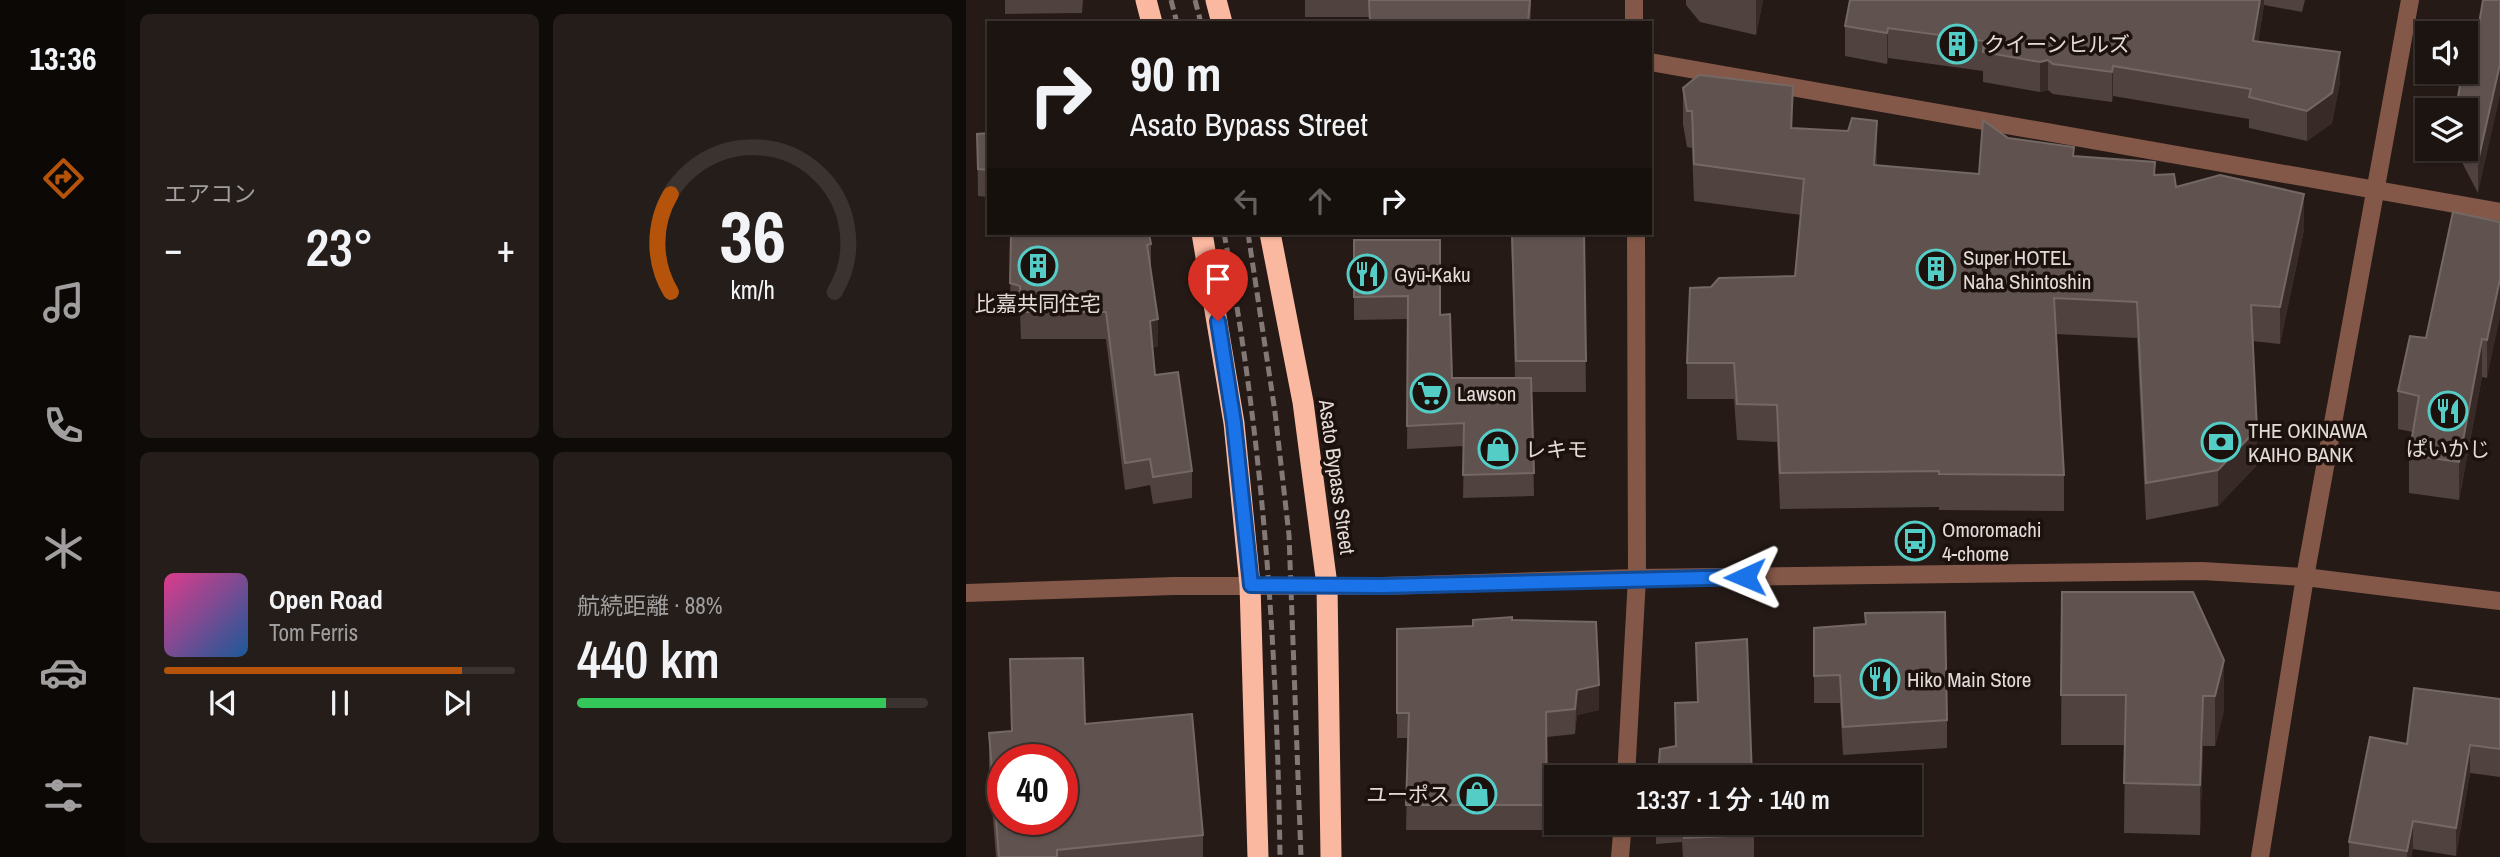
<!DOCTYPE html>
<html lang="ja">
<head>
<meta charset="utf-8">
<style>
	body { margin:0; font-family:"Archivo Narrow","Noto Sans JP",sans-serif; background:#251d19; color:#f1f3f6; height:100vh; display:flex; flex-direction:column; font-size:26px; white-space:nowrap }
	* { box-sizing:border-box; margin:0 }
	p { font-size:23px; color:#a09e9f }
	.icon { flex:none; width:38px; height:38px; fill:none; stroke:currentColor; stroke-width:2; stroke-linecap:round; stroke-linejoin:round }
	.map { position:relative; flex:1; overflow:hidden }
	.side { display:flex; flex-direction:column; gap:14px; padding:14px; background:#0f0b09; width:840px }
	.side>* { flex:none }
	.banner { position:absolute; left:21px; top:21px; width:665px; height:214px; border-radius:0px; box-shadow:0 2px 5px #0004,0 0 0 2px #3a3330; background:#1c1410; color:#f1f3f6; overflow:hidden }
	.controls { position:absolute; left:1449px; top:21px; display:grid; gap:14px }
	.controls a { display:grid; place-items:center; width:63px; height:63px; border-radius:0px; background:#1c1410; box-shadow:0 2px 5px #0004,0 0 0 2px #3a3330; font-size:35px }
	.speed { position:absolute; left:21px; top:744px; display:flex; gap:14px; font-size:35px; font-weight:700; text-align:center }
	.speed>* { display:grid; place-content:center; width:91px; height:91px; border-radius:50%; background:#1c1410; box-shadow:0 2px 5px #0004,0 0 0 2px #3a3330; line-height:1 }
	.speed .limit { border:10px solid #d22; background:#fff; color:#111 }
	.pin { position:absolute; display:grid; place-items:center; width:60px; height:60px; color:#fff; margin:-72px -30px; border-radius:50% 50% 50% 0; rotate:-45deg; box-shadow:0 0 7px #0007 }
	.pin .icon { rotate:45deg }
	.me { position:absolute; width:77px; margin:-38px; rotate:269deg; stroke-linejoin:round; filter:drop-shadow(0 0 5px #0008) }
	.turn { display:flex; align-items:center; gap:24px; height:147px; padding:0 28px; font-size:32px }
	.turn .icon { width:91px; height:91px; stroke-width:2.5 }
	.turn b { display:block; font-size:49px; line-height:60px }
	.lanes { display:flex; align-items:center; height:66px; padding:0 28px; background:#0003; justify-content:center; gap:35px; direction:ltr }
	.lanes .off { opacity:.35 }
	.big { font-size:52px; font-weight:600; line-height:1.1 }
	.side .tile { flex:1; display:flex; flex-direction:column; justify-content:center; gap:10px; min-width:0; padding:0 24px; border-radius:10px; background:#251d19 }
	.side .dial { align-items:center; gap:0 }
	.dial svg { height:182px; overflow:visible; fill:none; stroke:#3a3330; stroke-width:7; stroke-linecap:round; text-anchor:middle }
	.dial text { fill:#f1f3f6; stroke:none }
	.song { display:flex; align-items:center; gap:21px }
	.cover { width:84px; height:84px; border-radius:10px; background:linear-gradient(135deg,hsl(330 70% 55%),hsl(210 70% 35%)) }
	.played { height:7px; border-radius:4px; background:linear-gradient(90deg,#b45309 85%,#3a3330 85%) }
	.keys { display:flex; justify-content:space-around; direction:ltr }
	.heat { display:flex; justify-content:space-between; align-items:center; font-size:38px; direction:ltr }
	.charge { height:10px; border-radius:5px; background:linear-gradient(90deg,#34c759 88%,#3a3330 0) }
	.side .tiles { flex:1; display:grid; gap:14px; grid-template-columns:repeat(2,1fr) }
	.trip { position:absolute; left:578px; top:765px; width:378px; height:70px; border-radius:0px; background:#1c1410; box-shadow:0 2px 5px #0004,0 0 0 2px #3a3330; font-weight:600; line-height:70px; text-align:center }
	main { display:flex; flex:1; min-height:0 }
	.dock { display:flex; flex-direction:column; width:126px; justify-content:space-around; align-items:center; background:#0b0806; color:#a09e9f }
	.dock .icon { width:49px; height:49px }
	.dock .on { color:#b45309 }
	.dock b { font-size:32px; color:#f1f3f6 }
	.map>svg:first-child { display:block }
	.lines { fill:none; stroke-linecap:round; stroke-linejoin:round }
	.minor { stroke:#845848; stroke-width:18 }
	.highway { stroke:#fbb8a0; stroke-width:21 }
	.rail { stroke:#827875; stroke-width:5; stroke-dasharray:10 5; stroke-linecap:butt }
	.wall { fill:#50423f }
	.shaded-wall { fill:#382b27 }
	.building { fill:#60534f; stroke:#746864; stroke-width:2; fill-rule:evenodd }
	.route-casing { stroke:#114b97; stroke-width:18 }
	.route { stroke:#1a73e8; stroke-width:12 }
	.labels { text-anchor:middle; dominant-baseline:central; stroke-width:7; stroke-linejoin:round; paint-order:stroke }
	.poi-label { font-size:21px; fill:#e3dbd8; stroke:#1c110d; text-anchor:start }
	.street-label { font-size:21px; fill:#e3dbd8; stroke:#1c110d }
</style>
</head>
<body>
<main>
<nav class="dock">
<b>13:36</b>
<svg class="icon on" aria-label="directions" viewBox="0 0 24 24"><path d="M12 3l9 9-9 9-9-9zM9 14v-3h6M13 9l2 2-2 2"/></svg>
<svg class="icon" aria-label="music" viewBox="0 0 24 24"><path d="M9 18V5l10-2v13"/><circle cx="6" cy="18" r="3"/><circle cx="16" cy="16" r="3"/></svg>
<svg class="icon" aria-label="phone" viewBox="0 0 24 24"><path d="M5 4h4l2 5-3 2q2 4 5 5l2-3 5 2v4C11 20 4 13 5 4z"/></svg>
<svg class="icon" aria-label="climate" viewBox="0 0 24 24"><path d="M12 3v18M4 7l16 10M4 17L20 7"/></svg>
<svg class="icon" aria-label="car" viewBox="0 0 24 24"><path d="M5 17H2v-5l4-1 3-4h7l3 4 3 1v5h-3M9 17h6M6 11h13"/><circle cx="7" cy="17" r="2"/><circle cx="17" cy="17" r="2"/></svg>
<svg class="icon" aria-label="filters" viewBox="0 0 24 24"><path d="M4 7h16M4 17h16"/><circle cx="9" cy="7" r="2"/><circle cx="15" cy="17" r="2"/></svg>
</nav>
<section class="side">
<div class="tiles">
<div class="tile"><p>エアコン</p>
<div class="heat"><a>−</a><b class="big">23°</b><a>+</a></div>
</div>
<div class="tile dial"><svg viewBox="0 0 100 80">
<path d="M14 69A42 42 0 1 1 86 69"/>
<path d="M14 69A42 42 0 0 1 14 26" stroke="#b45309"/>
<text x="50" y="56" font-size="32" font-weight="700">36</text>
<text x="50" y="72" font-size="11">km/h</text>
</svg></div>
<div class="tile">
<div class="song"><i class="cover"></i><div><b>Open Road</b><p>Tom Ferris</p></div></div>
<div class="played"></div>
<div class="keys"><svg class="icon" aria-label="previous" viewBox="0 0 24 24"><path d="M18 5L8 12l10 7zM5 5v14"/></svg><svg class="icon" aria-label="pause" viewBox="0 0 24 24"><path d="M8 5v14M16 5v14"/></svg><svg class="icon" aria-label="next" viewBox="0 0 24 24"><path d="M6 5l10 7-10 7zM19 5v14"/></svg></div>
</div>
<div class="tile"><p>航続距離 · 88%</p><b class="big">440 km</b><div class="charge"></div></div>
</div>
</section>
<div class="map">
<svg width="1534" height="857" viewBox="0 0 1534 857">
	<rect width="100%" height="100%" fill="#251a16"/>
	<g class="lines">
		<g class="minor">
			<polyline points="668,0 668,23"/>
			<polyline points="684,62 1534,212"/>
			<polyline points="0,593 208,586 417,586 671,578 1236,571 1339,577 1534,601"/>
			<polyline points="660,777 671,578 670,233"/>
			<polyline points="654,857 657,822"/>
			<polyline points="1294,857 1339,577 1444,0"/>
		</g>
		<g class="highway">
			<polyline points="180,0 186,23"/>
			<polyline points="250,0 256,23"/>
			<polyline points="236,233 268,423 284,585 292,857"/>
			<polyline points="304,233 337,402 361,585 365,857"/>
		</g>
		<g class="rail">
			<polyline points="205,0 211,23"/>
			<polyline points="229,0 235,23"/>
			<path d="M 258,233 C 297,439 311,647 314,857"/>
			<polyline points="282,233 309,412 323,535 335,857"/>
		</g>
	</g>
	<g class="wall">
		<polygon points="39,0 117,0 116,13 39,14"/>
		<polygon points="339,0 565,0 565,23 403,17 339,17"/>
		<polygon points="720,0 797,0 790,35 734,22 720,5"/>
		<polygon points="884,0 1339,0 1336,12 1298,5 1292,42 1374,82 1366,123 1341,141 1283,128 1283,119 1147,96 1146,102 1087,94 1082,90 1074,92 1017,82 1017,71 922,58 921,64 879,56 879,26"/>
		<polygon points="1517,0 1512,193 1489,149 1500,149 1500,110"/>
		<polygon points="717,88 827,128 911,157 911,165 1013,174 1042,138 1108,156 1189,175 1210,187 1338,230 1314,344 1286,341 1291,465 1252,506 1180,520 1171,338 1090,334 1098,475 1098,511 973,510 973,507 814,509 811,442 771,440 768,399 721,399 721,363 745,287 829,276 835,215 728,201 726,148 721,147 717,124"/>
		<polygon points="23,133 23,197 12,196 11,134"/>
		<polygon points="1534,222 1521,378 1516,377 1493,500 1443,493 1443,455 1447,432 1432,429 1432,391 1460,338"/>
		<polygon points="45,233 185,244 185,268 192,346 186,348 189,375 226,471 226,498 187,504 184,485 159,490 140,339 55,339 54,313 44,310"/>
		<polygon points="545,233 618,233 620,392 566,392 568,496 497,498 498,446 441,449 442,319 388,320 388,240 474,315 486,378 549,378"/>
		<polygon points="1096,592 1258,660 1258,710 1249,746 1237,746 1234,835 1158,833 1159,745 1095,745"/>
		<polygon points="546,620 633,710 611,715 609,734 581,737 581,830 440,830 442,738 431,738 431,629 507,626"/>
		<polygon points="848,628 981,720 981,748 877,755 874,703 848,703"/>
		<polygon points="44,659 119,724 237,835 237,857 30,857 23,769 23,733 45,731"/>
		<polygon points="1534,699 1534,777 1504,773 1490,856 1447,849 1445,857 1383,857 1383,842 1441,744"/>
		<polygon points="690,822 788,822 788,857 717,857 716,842 690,844"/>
	</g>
	<g class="shaded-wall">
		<polygon points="564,0 565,23 562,23"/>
		<polygon points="790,0 797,0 790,35"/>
		<polygon points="1294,0 1298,0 1298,5 1287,71 1287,41"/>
		<polygon points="922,28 922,58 921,64 921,33"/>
		<polygon points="1374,52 1374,82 1366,123 1341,141 1341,111"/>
		<polygon points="1082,60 1082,90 1074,92 1074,62"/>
		<polygon points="1534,64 1534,96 1512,193 1512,161"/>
		<polygon points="1147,66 1147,96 1146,102 1146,72"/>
		<polygon points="827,86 827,122 825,164 825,128"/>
		<polygon points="911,121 911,157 908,201 908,165"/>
		<polygon points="1338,194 1338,230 1314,344 1314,307"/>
		<polygon points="1534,279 1534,317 1521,378 1521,340"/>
		<polygon points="192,319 192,346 184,348 184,321"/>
		<polygon points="1516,339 1516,377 1493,500 1493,462"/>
		<polygon points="1291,429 1291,465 1252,506 1252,470"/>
		<polygon points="1258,660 1258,710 1249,746 1249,696"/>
		<polygon points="633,685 633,710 611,715 609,734 611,690"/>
		<polygon points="1237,696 1237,746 1234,835 1234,785"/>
		<polygon points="1504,745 1504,773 1490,856 1490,828"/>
		<polygon points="1447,821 1447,849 1445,857 1441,857 1441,851"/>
	</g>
	<g class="building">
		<polygon points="403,0 564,0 562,23 404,23"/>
		<polygon points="884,0 1294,0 1287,41 1374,52 1366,93 1341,111 1283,97 1285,89 1147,66 1146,72 1087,64 1082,60 1074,62 1017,52 1018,41 922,28 921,33 879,26"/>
		<polygon points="1517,0 1534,0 1534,64 1512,161 1500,138 1500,110 1490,110 1496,72 1500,72 1500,49 1502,35 1511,36"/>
		<polygon points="733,75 827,86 825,128 882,131 886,118 911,121 908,165 1013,174 1017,120 1042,138 1108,147 1107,156 1189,162 1188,175 1208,174 1210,187 1254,175 1338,194 1314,307 1285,305 1291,429 1252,470 1180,483 1171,302 1088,298 1098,475 973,474 973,471 814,473 811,405 771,404 768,363 721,363 724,288 745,287 753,278 829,276 838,179 728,164 726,111 721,111 717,88"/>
		<polygon points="23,133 23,170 12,169 11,134"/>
		<polygon points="1487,212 1534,222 1534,279 1521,340 1516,339 1493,462 1443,455 1453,396 1432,391 1444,336 1460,338"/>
		<polygon points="45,233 183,233 185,244 181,245 192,319 184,321 189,375 212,372 226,471 187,477 184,459 159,463 140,312 55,312 54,286 44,283"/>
		<polygon points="546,233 618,233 620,361 550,361"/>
		<polygon points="388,240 474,240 474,315 484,314 486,378 565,378 568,473 497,475 498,423 441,426 442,296 388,297"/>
		<polygon points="1096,592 1227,592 1258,660 1249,696 1237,696 1234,785 1158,783 1160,695 1095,695"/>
		<polygon points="979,612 981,720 877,727 874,675 848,676 848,628 900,624 899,613"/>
		<polygon points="546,617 546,620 630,622 633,685 611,690 609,709 580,712 581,805 440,805 443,713 431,713 431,629 507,626 507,620"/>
		<polygon points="781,639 786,777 692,777 694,749 710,746 709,703 732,702 730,643"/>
		<path d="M 117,658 L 119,724 L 226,714 L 237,835 L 91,850 L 91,857 L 33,857 L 23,733 L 46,731 L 44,659 ZM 37,760 L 96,760 L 96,819 L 37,819 Z"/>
		<polygon points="1448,688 1534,699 1534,749 1504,745 1490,828 1447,821 1441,851 1383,842 1404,737 1441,744"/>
		<polygon points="717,822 788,822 788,835 718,838"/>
	</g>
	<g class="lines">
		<defs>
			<polyline id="route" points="252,321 268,423 285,585 417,586 779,577"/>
		</defs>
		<use href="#route" class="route-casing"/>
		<use href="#route" class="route"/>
	</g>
	<defs>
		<symbol id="building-ring" viewBox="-11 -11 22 22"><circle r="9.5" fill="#1c110d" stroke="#54cdc7" stroke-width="1.5"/><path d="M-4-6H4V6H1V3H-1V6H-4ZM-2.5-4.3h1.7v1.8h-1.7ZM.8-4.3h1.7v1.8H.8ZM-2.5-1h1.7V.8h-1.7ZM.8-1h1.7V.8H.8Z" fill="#54cdc7"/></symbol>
		<symbol id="restaurant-ring" viewBox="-11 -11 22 22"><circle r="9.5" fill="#1c110d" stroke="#54cdc7" stroke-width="1.5"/><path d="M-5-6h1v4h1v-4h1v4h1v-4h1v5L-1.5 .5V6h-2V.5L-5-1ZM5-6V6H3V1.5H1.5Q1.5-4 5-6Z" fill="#54cdc7"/></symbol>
		<symbol id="supermarket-ring" viewBox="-11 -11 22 22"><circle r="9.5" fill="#1c110d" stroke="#54cdc7" stroke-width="1.5"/><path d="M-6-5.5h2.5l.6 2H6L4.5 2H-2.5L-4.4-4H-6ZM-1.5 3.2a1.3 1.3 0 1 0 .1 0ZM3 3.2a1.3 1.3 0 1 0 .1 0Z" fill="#54cdc7"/></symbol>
		<symbol id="bank-ring" viewBox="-11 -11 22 22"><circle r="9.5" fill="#1c110d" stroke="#54cdc7" stroke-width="1.5"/><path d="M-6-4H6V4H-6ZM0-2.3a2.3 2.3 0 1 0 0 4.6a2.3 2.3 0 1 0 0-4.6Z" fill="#54cdc7"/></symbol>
		<symbol id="shop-ring" viewBox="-11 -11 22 22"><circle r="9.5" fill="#1c110d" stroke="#54cdc7" stroke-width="1.5"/><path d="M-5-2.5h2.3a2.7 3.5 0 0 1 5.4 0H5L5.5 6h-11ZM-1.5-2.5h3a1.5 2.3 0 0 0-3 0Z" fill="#54cdc7"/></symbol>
		<symbol id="bus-ring" viewBox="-11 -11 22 22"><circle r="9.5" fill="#1c110d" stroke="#54cdc7" stroke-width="1.5"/><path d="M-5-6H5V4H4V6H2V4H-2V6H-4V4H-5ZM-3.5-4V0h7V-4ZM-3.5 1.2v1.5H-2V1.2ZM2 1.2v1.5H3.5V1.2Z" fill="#54cdc7"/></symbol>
	</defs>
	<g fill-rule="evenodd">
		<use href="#building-ring" x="969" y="22" width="44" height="44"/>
		<use href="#building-ring" x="50" y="244" width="44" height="44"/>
		<use href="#building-ring" x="948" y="247" width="44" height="44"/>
		<use href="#restaurant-ring" x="379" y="252" width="44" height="44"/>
		<use href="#supermarket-ring" x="442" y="371" width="44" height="44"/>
		<use href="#restaurant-ring" x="1460" y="389" width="44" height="44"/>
		<use href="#bank-ring" x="1233" y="420" width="44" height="44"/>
		<use href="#shop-ring" x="510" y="427" width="44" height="44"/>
		<use href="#bus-ring" x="927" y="519" width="44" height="44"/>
		<use href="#restaurant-ring" x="892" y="657" width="44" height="44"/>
		<use href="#shop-ring" x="489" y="772" width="44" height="44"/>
	</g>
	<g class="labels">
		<g class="poi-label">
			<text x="1018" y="44">クイーンヒルズ</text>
			<text x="997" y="257">Super HOTEL<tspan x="997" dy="24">Naha Shintoshin</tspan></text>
			<text x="428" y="274">Gyū-Kaku</text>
			<text x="72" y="303" text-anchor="middle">比嘉共同住宅</text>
			<text x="491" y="393">Lawson</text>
			<text x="1282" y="430">THE OKINAWA<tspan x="1282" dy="24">KAIHO BANK</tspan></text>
			<text x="1482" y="448" text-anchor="middle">ぱいかじ</text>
			<text x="559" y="449">レキモ</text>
			<text x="976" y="529">Omoromachi<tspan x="976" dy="24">4-chome</tspan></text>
			<text x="941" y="679">Hiko Main Store</text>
			<text x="484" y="794" text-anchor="end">ユーポス</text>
		</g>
		<g class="street-label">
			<text transform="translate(371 477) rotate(82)">Asato Bypass Street</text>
		</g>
	</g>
</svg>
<div class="controls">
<a><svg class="icon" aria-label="sound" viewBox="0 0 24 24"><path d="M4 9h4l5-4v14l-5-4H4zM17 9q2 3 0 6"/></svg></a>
<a><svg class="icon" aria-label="layers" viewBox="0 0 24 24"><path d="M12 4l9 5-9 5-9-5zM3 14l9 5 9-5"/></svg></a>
</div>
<div class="speed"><div class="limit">40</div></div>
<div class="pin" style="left:252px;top:321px;background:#d93025"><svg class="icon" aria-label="arrive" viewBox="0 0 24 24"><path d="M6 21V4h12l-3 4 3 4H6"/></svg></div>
<svg class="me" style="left:779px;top:577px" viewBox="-20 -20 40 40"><path d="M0-17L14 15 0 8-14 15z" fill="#1a73e8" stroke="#fff" stroke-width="4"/></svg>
<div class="trip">13:37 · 1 分 · 140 m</div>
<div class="banner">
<div class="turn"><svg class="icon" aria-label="right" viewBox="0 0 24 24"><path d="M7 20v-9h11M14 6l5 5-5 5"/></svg><div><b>90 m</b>Asato Bypass Street</div></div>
<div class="lanes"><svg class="icon off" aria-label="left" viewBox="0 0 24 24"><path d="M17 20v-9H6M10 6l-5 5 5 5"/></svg><svg class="icon off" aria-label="ahead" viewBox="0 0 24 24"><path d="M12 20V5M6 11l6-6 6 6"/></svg><svg class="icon" aria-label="right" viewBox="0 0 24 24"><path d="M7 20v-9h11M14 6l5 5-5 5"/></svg></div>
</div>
</div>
</main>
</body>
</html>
